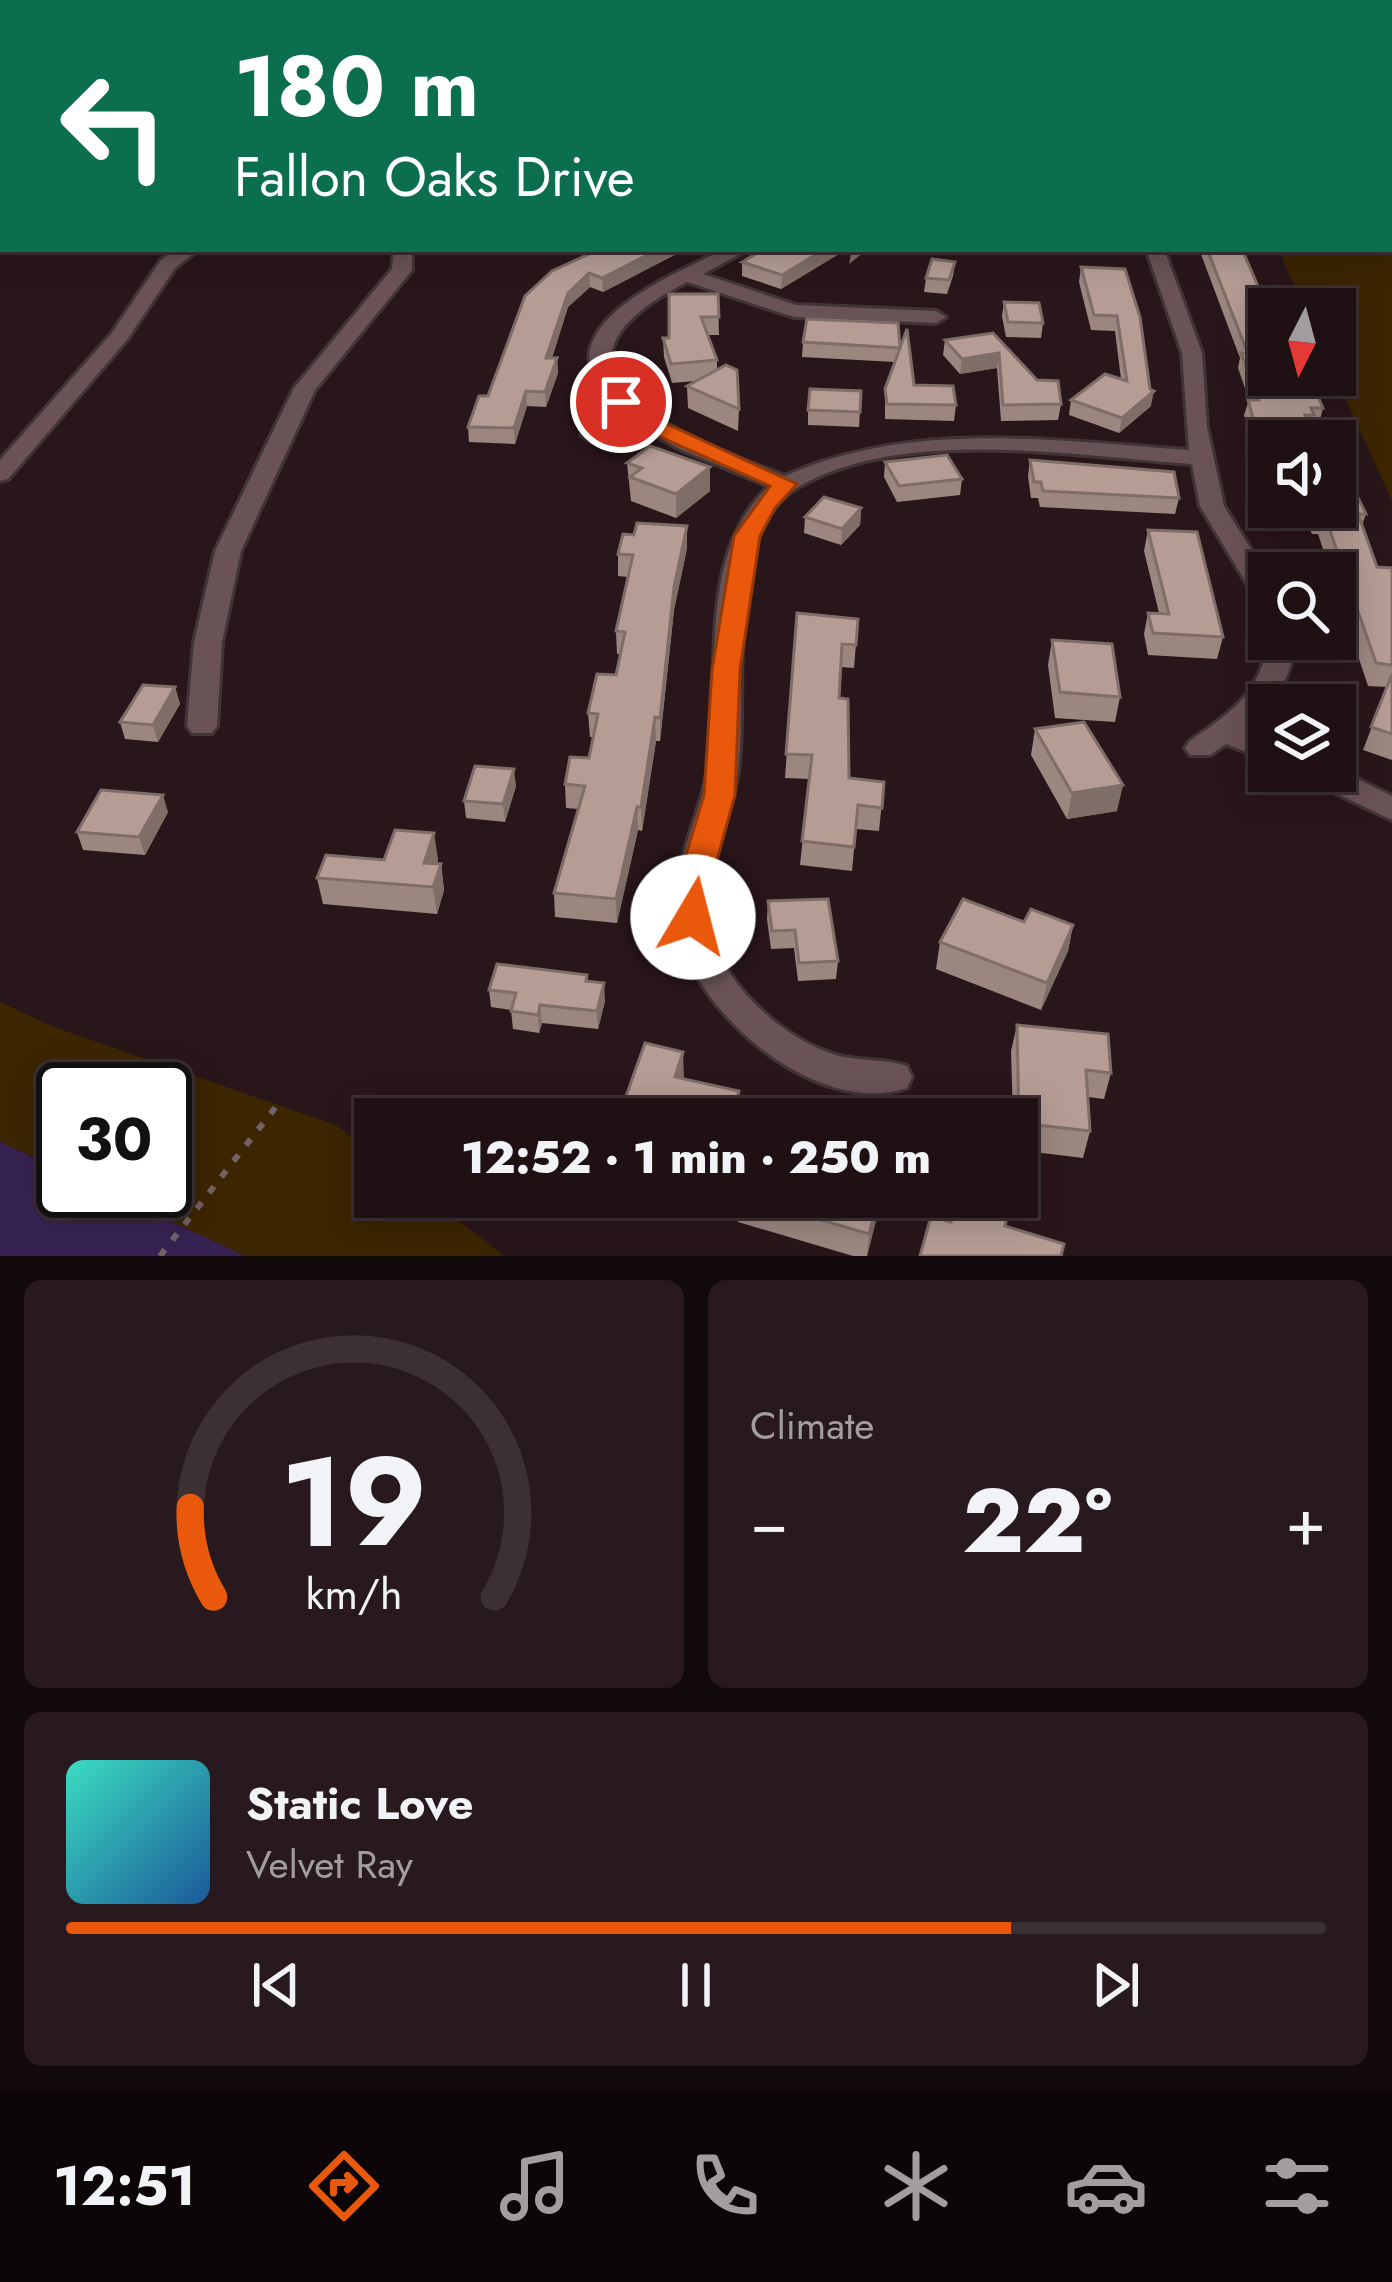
<!DOCTYPE html>
<html lang="en">
<head>
<meta charset="utf-8">
<style>
	body { margin:0; font-family:Jost,sans-serif; background:#27191d; color:#f1f3f6; height:100vh; display:flex; flex-direction:column; font-size:45px; white-space:nowrap }
	* { box-sizing:border-box; margin:0 }
	p { font-size:39px; color:#a19da0 }
	.icon { flex:none; width:66px; height:66px; fill:none; stroke:currentColor; stroke-width:2; stroke-linecap:round; stroke-linejoin:round }
	.map { position:relative; height:1256px; overflow:hidden }
	.panel { display:flex; flex-direction:column; gap:24px; padding:24px; background:#11090b; flex:1 }
	.panel>* { flex:none }
	.hud { position:absolute; left:0px; top:0px; width:1392px; height:252px; box-shadow:0 6px 30px #0003,0 0 0 3px #3c3034; background:#0b6e4f; color:#fff; overflow:hidden }
	.needle { width:78px; rotate:186deg }
	.controls { position:absolute; left:1248px; top:288px; display:grid; gap:24px }
	.controls a { display:grid; place-items:center; width:108px; height:108px; border-radius:0px; background:#1f1014; box-shadow:0 6px 30px #0003,0 0 0 3px #3c3034; font-size:60px }
	.speed { position:absolute; left:36px; top:1062px; display:flex; gap:24px; font-size:60px; font-weight:700; text-align:center }
	.speed>* { display:grid; place-content:center; width:156px; height:156px; border-radius:50%; background:#1f1014; box-shadow:0 6px 30px #0003,0 0 0 3px #3c3034; line-height:1 }
	.speed .limit { border:6px solid #111; border-radius:18px; background:#fff; color:#111 }
	.pin { position:absolute; display:grid; place-items:center; width:102px; height:102px; color:#fff; margin:-51px; border:6px solid #fff; border-radius:50%; box-shadow:0 3px 12px #0007 }
	.me { position:absolute; width:132px; margin:-66px; rotate:8deg; stroke-linejoin:round; filter:drop-shadow(0 0 9px #0008) }
	.turn { display:flex; align-items:center; gap:42px; height:252px; padding:0 36px; font-size:54px }
	.turn .icon { width:156px; height:156px; stroke-width:2.5 }
	.turn b { display:block; font-size:84px; line-height:102px }
	.big { font-size:90px; font-weight:800; line-height:1.1 }
	.panel .widget { flex:1; display:flex; flex-direction:column; justify-content:center; gap:18px; min-width:0; padding:0 42px; border-radius:18px; background:#27191d }
	.panel .dial { align-items:center; gap:0 }
	.dial svg { height:312px; overflow:visible; fill:none; stroke:#3c3034; stroke-width:7; stroke-linecap:round; text-anchor:middle }
	.dial text { fill:#f1f3f6; stroke:none }
	.song { display:flex; align-items:center; gap:36px }
	.cover { width:144px; height:144px; border-radius:18px; background:linear-gradient(135deg,hsl(170 70% 55%),hsl(210 70% 35%)) }
	.played { height:12px; border-radius:6px; background:linear-gradient(90deg,#ea580c 75%,#3c3034 75%) }
	.keys { display:flex; justify-content:space-around; direction:ltr }
	.heat { display:flex; justify-content:space-between; align-items:center; font-size:66px; direction:ltr }
	.panel .tiles { flex:1; display:grid; gap:24px; grid-template-columns:1fr 1fr }
	.widget:last-child { grid-column:span 2 }
	.trip { position:absolute; left:354px; top:1098px; width:684px; height:120px; border-radius:0px; background:#1f1014; box-shadow:0 6px 30px #0003,0 0 0 3px #3c3034; font-weight:800; line-height:120px; text-align:center }
	.menu { display:flex; height:192px; justify-content:space-around; align-items:center; background:#0c0608; color:#a19da0 }
	.menu .icon { width:84px; height:84px }
	.menu .current { color:#ea580c }
	.menu b { font-size:54px; color:#f1f3f6 }
	.map>svg:first-child { display:block }
	.green { fill:#3c2501 }
	.water { fill:#372353 }
	.lines { fill:none; stroke-linecap:round; stroke-linejoin:round }
	.minor-casing { stroke:#413436; stroke-width:6 }
	.path { stroke:#736265; stroke-width:6; stroke-dasharray:8 12; stroke-linecap:butt }
	.minor { fill:#6a5357; fill-rule:evenodd }
	.wall { fill:#9c8780 }
	.shaded-wall { fill:#7f6e68 }
	.building { fill:#b59d95; stroke:#7f6e68; stroke-width:3 }
	.route { fill:#ea580c; stroke:#983908; stroke-width:3 }
</style>
</head>
<body>
<div class="map">
<svg width="1392" height="1256" viewBox="0 0 1392 1256">
	<rect width="100%" height="100%" fill="#29161a"/>
	<g class="green">
		<polygon points="580,0 1388,0 1392,5 1392,163 1389,3"/>
		<polygon points="1389,179 1392,179 1392,501 1335,375 1335,309 1305,309 1278,249 1389,249"/>
		<polygon points="0,1002 54,1027 336,1125 375,1155 375,1197 429,1197 504,1256 245,1256 105,1191 165,1191 165,1089 63,1089 63,1171 0,1142"/>
	</g>
	<polygon class="water" points="0,1142 63,1171 63,1191 105,1191 245,1256 0,1256"/>
	<g class="lines">
		<defs>
			<g id="minor">
				<polygon points="398,0 412,0 413,3 399,3"/>
				<polygon points="634,0 648,0 633,3"/>
				<rect x="0" y="65" width="3" height="9"/>
				<rect x="0" y="119" width="3" height="10"/>
				<polygon points="3,155 3,167 0,168 0,156"/>
				<rect x="1389" y="165" width="3" height="10"/>
				<polygon points="178,249 199,249 175,268 126,341 8,479 0,481 0,460 112,333 161,260"/>
				<polygon points="394,249 412,249 412,270 315,390 241,551 222,642 217,726 212,733 192,733 187,726 194,642 215,551 294,388 392,269"/>
				<path d="M 725,249 L 749,249 L 703,274 L 796,305 L 936,311 L 946,317 L 936,323 L 794,317 L 687,282 C 509,372 689,440 785,476 C 912,419 1054,441 1189,450 L 1182,353 L 1146,249 L 1164,249 L 1202,353 L 1207,427 L 1224,506 L 1269,578 L 1269,607 L 1256,599 L 1200,506 L 1192,464 C 1074,456 904,426 798,487 C 721,532 749,695 738,771 C 729,833 690,894 720,956 C 742,1001 795,1046 844,1057 C 865,1061 887,1059 907,1066 L 912,1077 L 907,1088 C 817,1119 691,1011 677,924 C 668,873 698,823 707,774 C 724,681 693,558 769,486 L 680,449 L 642,428 L 592,442 L 581,435 L 584,430 L 628,418 C 522,336 660,281 725,249 Z"/>
				<path d="M 1269,638 L 1296,639 C 1292,678 1274,705 1245,730 L 1269,740 L 1269,761 L 1226,744 L 1210,755 L 1190,755 L 1185,748 L 1190,741 C 1234,710 1260,694 1269,638 Z"/>
				<polygon points="1335,768 1392,796 1392,820 1304,778 1300,771"/>
			</g>
		</defs>
		<use href="#minor" class="minor-casing"/>
		<polyline class="path" points="160,1256 278,1104"/>
		<use href="#minor" class="minor"/>
	</g>
	<g class="wall">
		<polygon points="0,0 279,0 274,3 3,3 3,51 0,51 2,28 0,29"/>
		<polygon points="600,249 686,249 603,292 590,287 568,307 552,358 557,358 558,373 546,407 527,406 515,444 469,442 468,427 488,396"/>
		<polygon points="847,249 781,289 742,276 742,262"/>
		<polygon points="1199,249 1242,249 1269,375 1323,408 1319,424 1312,423 1310,429 1269,441 1269,481 1262,480 1244,415 1249,400 1238,368 1240,358"/>
		<polygon points="955,262 953,276 947,294 924,292 926,278"/>
		<polygon points="1081,267 1125,269 1151,406 1119,433 1069,415 1071,400 1121,379 1115,331 1091,330 1079,282"/>
		<polygon points="718,294 719,335 708,335 717,360 717,370 739,409 738,431 688,408 687,386 696,381 672,383 664,357 663,338 669,338"/>
		<polygon points="1004,302 1043,323 1041,338 1006,337 1002,316"/>
		<polygon points="898,323 899,350 914,385 956,405 954,421 885,419 885,389 895,362 802,357 803,342"/>
		<polygon points="993,333 1061,404 1058,420 1001,421 997,368 960,374 943,355 945,340"/>
		<polygon points="861,391 859,427 808,425 808,410"/>
		<polygon points="1030,460 1179,498 1175,514 1040,507 1038,498 1031,498 1028,476"/>
		<polygon points="885,462 962,479 960,495 897,502 884,477"/>
		<polygon points="627,463 710,467 710,491 676,518 631,501"/>
		<polygon points="1300,507 1335,507 1366,514 1362,525 1377,567 1392,568 1392,760 1363,750 1387,687 1368,686 1335,586 1335,573 1331,573 1318,534 1312,534"/>
		<polygon points="861,508 860,525 841,545 804,533 805,517"/>
		<polygon points="687,526 687,548 674,610 660,741 656,741 642,831 638,830 617,923 555,917 554,893 578,809 566,808 565,784 589,758 594,737 590,737 588,713 616,675 620,654 617,654 616,631 628,577 618,576 618,554 634,535"/>
		<polygon points="1148,530 1223,637 1217,659 1148,655 1144,634 1148,613 1159,613 1144,551"/>
		<polygon points="797,613 858,619 854,668 841,667 839,698 849,778 884,782 879,831 856,829 852,871 800,865 809,779 785,778"/>
		<polygon points="1052,640 1120,697 1115,722 1055,718 1048,665"/>
		<polygon points="175,687 180,704 158,742 125,739 120,722"/>
		<polygon points="1035,729 1117,811 1067,819 1031,755"/>
		<polygon points="516,786 505,822 466,818 464,801"/>
		<polygon points="168,812 145,855 83,850 77,832"/>
		<polygon points="438,859 437,864 441,864 444,890 437,914 323,904 317,878 384,860"/>
		<polygon points="768,901 838,961 836,979 798,981 794,948 771,949 767,919"/>
		<polygon points="1024,922 1073,925 1068,951 1041,1010 936,969 940,942"/>
		<polygon points="587,975 588,981 605,1001 598,1029 542,1023 539,1033 513,1029 511,1010 491,1007 489,990"/>
		<polygon points="1017,1025 1111,1073 1104,1099 1088,1097 1090,1131 1083,1158 1017,1150 1017,1119 1013,1119 1011,1051"/>
		<polygon points="739,1197 882,1197 867,1256 853,1256 738,1222"/>
	</g>
	<g class="shaded-wall">
		<polygon points="257,0 279,0 274,3 251,3"/>
		<polygon points="659,249 686,249 603,292 602,278"/>
		<polygon points="825,249 847,249 781,289 782,275"/>
		<polygon points="852,249 868,249 849,264"/>
		<polygon points="589,273 590,287 568,307 547,373 546,358 568,293"/>
		<polygon points="999,353 997,368 960,374 962,359"/>
		<polygon points="557,358 558,373 546,407 545,392"/>
		<polygon points="526,391 527,406 515,444 514,428"/>
		<polygon points="1154,391 1151,406 1119,433 1122,418"/>
		<polygon points="710,467 710,491 676,518 676,494"/>
		<polygon points="861,508 860,525 841,545 842,529"/>
		<polygon points="687,526 687,548 674,610 660,741 660,718 674,587"/>
		<polygon points="175,687 180,704 158,742 153,725"/>
		<polygon points="655,717 656,741 642,831 641,807"/>
		<polygon points="514,769 516,786 505,822 503,804"/>
		<polygon points="1123,785 1117,811 1067,819 1072,793"/>
		<polygon points="163,795 168,812 145,855 139,837"/>
		<polygon points="637,807 638,830 617,923 616,899"/>
		<polygon points="434,833 438,859 428,889 424,863"/>
		<polygon points="441,864 444,890 437,914 433,887"/>
		<polygon points="1073,925 1068,951 1041,1010 1047,983"/>
		<polygon points="604,983 605,1001 598,1029 597,1011"/>
		<polygon points="540,1005 542,1023 539,1033 538,1015"/>
		<polygon points="683,1052 684,1079 675,1077"/>
		<polygon points="739,1091 738,1119 731,1119"/>
		<polygon points="879,1197 882,1197 867,1256 869,1234"/>
	</g>
	<g class="building">
		<polygon points="0,0 257,0 251,3 3,3 3,39 0,39 3,16 0,16"/>
		<polygon points="336,0 375,0 378,3 333,3"/>
		<polygon points="440,0 508,0 507,3 444,3"/>
		<polygon points="600,249 659,249 602,278 589,273 568,293 546,358 557,358 545,392 526,391 514,428 468,427 479,396 488,396 525,296 552,271"/>
		<polygon points="764,249 825,249 782,275 742,262"/>
		<polygon points="1207,249 1242,249 1269,312 1269,375 1309,375 1323,408 1311,408 1314,415 1305,415 1314,441 1269,441 1269,465 1266,464 1248,400 1259,400 1241,353 1248,354"/>
		<polygon points="932,259 955,262 949,280 926,278"/>
		<polygon points="1081,267 1125,269 1140,317 1150,389 1154,391 1122,418 1071,400 1105,374 1127,381 1117,316 1094,315"/>
		<polygon points="669,294 718,294 719,317 701,317 717,360 671,364 663,338 669,338"/>
		<polygon points="1004,302 1039,303 1043,323 1008,322"/>
		<polygon points="807,319 898,323 900,348 803,342"/>
		<polygon points="907,329 914,385 953,386 956,405 887,404 885,389"/>
		<polygon points="993,333 1037,380 1058,381 1061,404 1003,405 999,353 962,359 945,340"/>
		<polygon points="726,365 737,370 739,409 687,386"/>
		<polygon points="810,389 861,391 860,412 808,410"/>
		<polygon points="650,446 710,467 676,494 630,477 642,468 627,463"/>
		<polygon points="947,455 962,479 899,486 885,462"/>
		<polygon points="1030,460 1174,472 1179,498 1043,491 1041,482 1034,482"/>
		<polygon points="1335,480 1350,481 1366,514 1358,514 1377,567 1392,568 1392,665 1376,663 1324,513 1318,512 1316,507 1335,507"/>
		<polygon points="824,497 861,508 842,529 805,517"/>
		<polygon points="637,523 687,526 674,587 660,718 655,717 641,807 637,807 616,899 554,893 585,786 565,784 570,757 589,758 598,714 588,713 597,674 616,675 625,632 616,631 633,555 618,554 623,534 634,535"/>
		<polygon points="1148,530 1197,532 1223,637 1153,633 1148,613 1169,614"/>
		<polygon points="797,613 858,619 856,645 842,644 839,698 848,699 849,778 884,782 882,808 858,805 854,847 802,841 812,755 786,754"/>
		<polygon points="1052,640 1112,644 1120,697 1060,692"/>
		<polygon points="1392,674 1392,734 1371,727"/>
		<polygon points="143,685 175,687 153,725 120,722"/>
		<polygon points="1084,722 1123,785 1072,793 1035,729"/>
		<polygon points="475,766 514,769 503,804 464,801"/>
		<polygon points="101,790 163,795 139,837 77,832"/>
		<polygon points="395,830 434,833 424,863 441,864 433,887 317,878 326,855 384,860"/>
		<polygon points="828,899 838,961 799,963 795,930 772,931 768,901"/>
		<polygon points="963,899 1024,922 1031,909 1073,925 1047,983 940,942"/>
		<polygon points="497,964 587,975 586,981 604,983 597,1011 540,1005 538,1015 511,1011 516,993 489,990"/>
		<polygon points="1017,1025 1108,1034 1111,1073 1086,1070 1090,1131 1019,1123"/>
		<polygon points="645,1043 683,1052 675,1077 739,1091 731,1119 618,1119"/>
		<polygon points="743,1197 879,1197 869,1234"/>
		<polygon points="958,1197 971,1197 1009,1209 1005,1226 1064,1244 1061,1256 920,1256 931,1216 951,1222"/>
	</g>
	<polygon class="route" points="621,395 650,416 797,484 775,508 760,536 740,670 735,795 712,878 710,917 705,926 693,930 681,926 676,917 679,878 704,795 712,670 734,536 770,486 634,425 610,402"/>
</svg>
<div class="controls">
<a><svg class="needle" viewBox="-14 -14 28 28"><path d="M0-13l5 13h-10z" fill="#e53935"/><path d="M0 13l5-13h-10z" fill="#a19da0"/></svg></a>
<a><svg class="icon" aria-label="sound" viewBox="0 0 24 24"><path d="M4 9h4l5-4v14l-5-4H4zM17 9q2 3 0 6"/></svg></a>
<a><svg class="icon" aria-label="search" viewBox="0 0 24 24"><circle cx="10" cy="10" r="6"/><path d="M15 15l6 6"/></svg></a>
<a><svg class="icon" aria-label="layers" viewBox="0 0 24 24"><path d="M12 4l9 5-9 5-9-5zM3 14l9 5 9-5"/></svg></a>
</div>
<div class="speed"><div class="limit">30</div></div>
<div class="pin" style="left:621px;top:402px;background:#d93025"><svg class="icon" aria-label="arrive" viewBox="0 0 24 24"><path d="M6 21V4h12l-3 4 3 4H6"/></svg></div>
<svg class="me" style="left:693px;top:917px" viewBox="-20 -20 40 40"><circle r="19" fill="#fff"/><path d="M0-13L10 11 0 6-10 11z" fill="#ea580c"/></svg>
<div class="trip">12:52 · 1 min · 250 m</div>
<div class="hud">
<div class="turn"><svg class="icon" aria-label="left" viewBox="0 0 24 24"><path d="M17 20v-9H6M10 6l-5 5 5 5"/></svg><div><b>180 m</b>Fallon Oaks Drive</div></div>
</div>
</div>
<section class="panel">
<div class="tiles">
<div class="widget dial"><svg viewBox="0 0 100 80">
<path d="M14 69A42 42 0 1 1 86 69"/>
<path d="M14 69A42 42 0 0 1 8 46" stroke="#ea580c"/>
<text x="50" y="56" font-size="32" font-weight="700">19</text>
<text x="50" y="72" font-size="11">km/h</text>
</svg></div>
<div class="widget"><p>Climate</p>
<div class="heat"><a>−</a><b class="big">22°</b><a>+</a></div>
</div>
<div class="widget">
<div class="song"><i class="cover"></i><div><b>Static Love</b><p>Velvet Ray</p></div></div>
<div class="played"></div>
<div class="keys"><svg class="icon" aria-label="previous" viewBox="0 0 24 24"><path d="M18 5L8 12l10 7zM5 5v14"/></svg><svg class="icon" aria-label="pause" viewBox="0 0 24 24"><path d="M8 5v14M16 5v14"/></svg><svg class="icon" aria-label="next" viewBox="0 0 24 24"><path d="M6 5l10 7-10 7zM19 5v14"/></svg></div>
</div>
</div>
</section>
<nav class="menu">
<b>12:51</b>
<svg class="icon current" aria-label="directions" viewBox="0 0 24 24"><path d="M12 3l9 9-9 9-9-9zM9 14v-3h6M13 9l2 2-2 2"/></svg>
<svg class="icon" aria-label="music" viewBox="0 0 24 24"><path d="M9 18V5l10-2v13"/><circle cx="6" cy="18" r="3"/><circle cx="16" cy="16" r="3"/></svg>
<svg class="icon" aria-label="phone" viewBox="0 0 24 24"><path d="M5 4h4l2 5-3 2q2 4 5 5l2-3 5 2v4C11 20 4 13 5 4z"/></svg>
<svg class="icon" aria-label="climate" viewBox="0 0 24 24"><path d="M12 3v18M4 7l16 10M4 17L20 7"/></svg>
<svg class="icon" aria-label="car" viewBox="0 0 24 24"><path d="M5 17H2v-5l4-1 3-4h7l3 4 3 1v5h-3M9 17h6M6 11h13"/><circle cx="7" cy="17" r="2"/><circle cx="17" cy="17" r="2"/></svg>
<svg class="icon" aria-label="filters" viewBox="0 0 24 24"><path d="M4 7h16M4 17h16"/><circle cx="9" cy="7" r="2"/><circle cx="15" cy="17" r="2"/></svg>
</nav>
</body>
</html>
